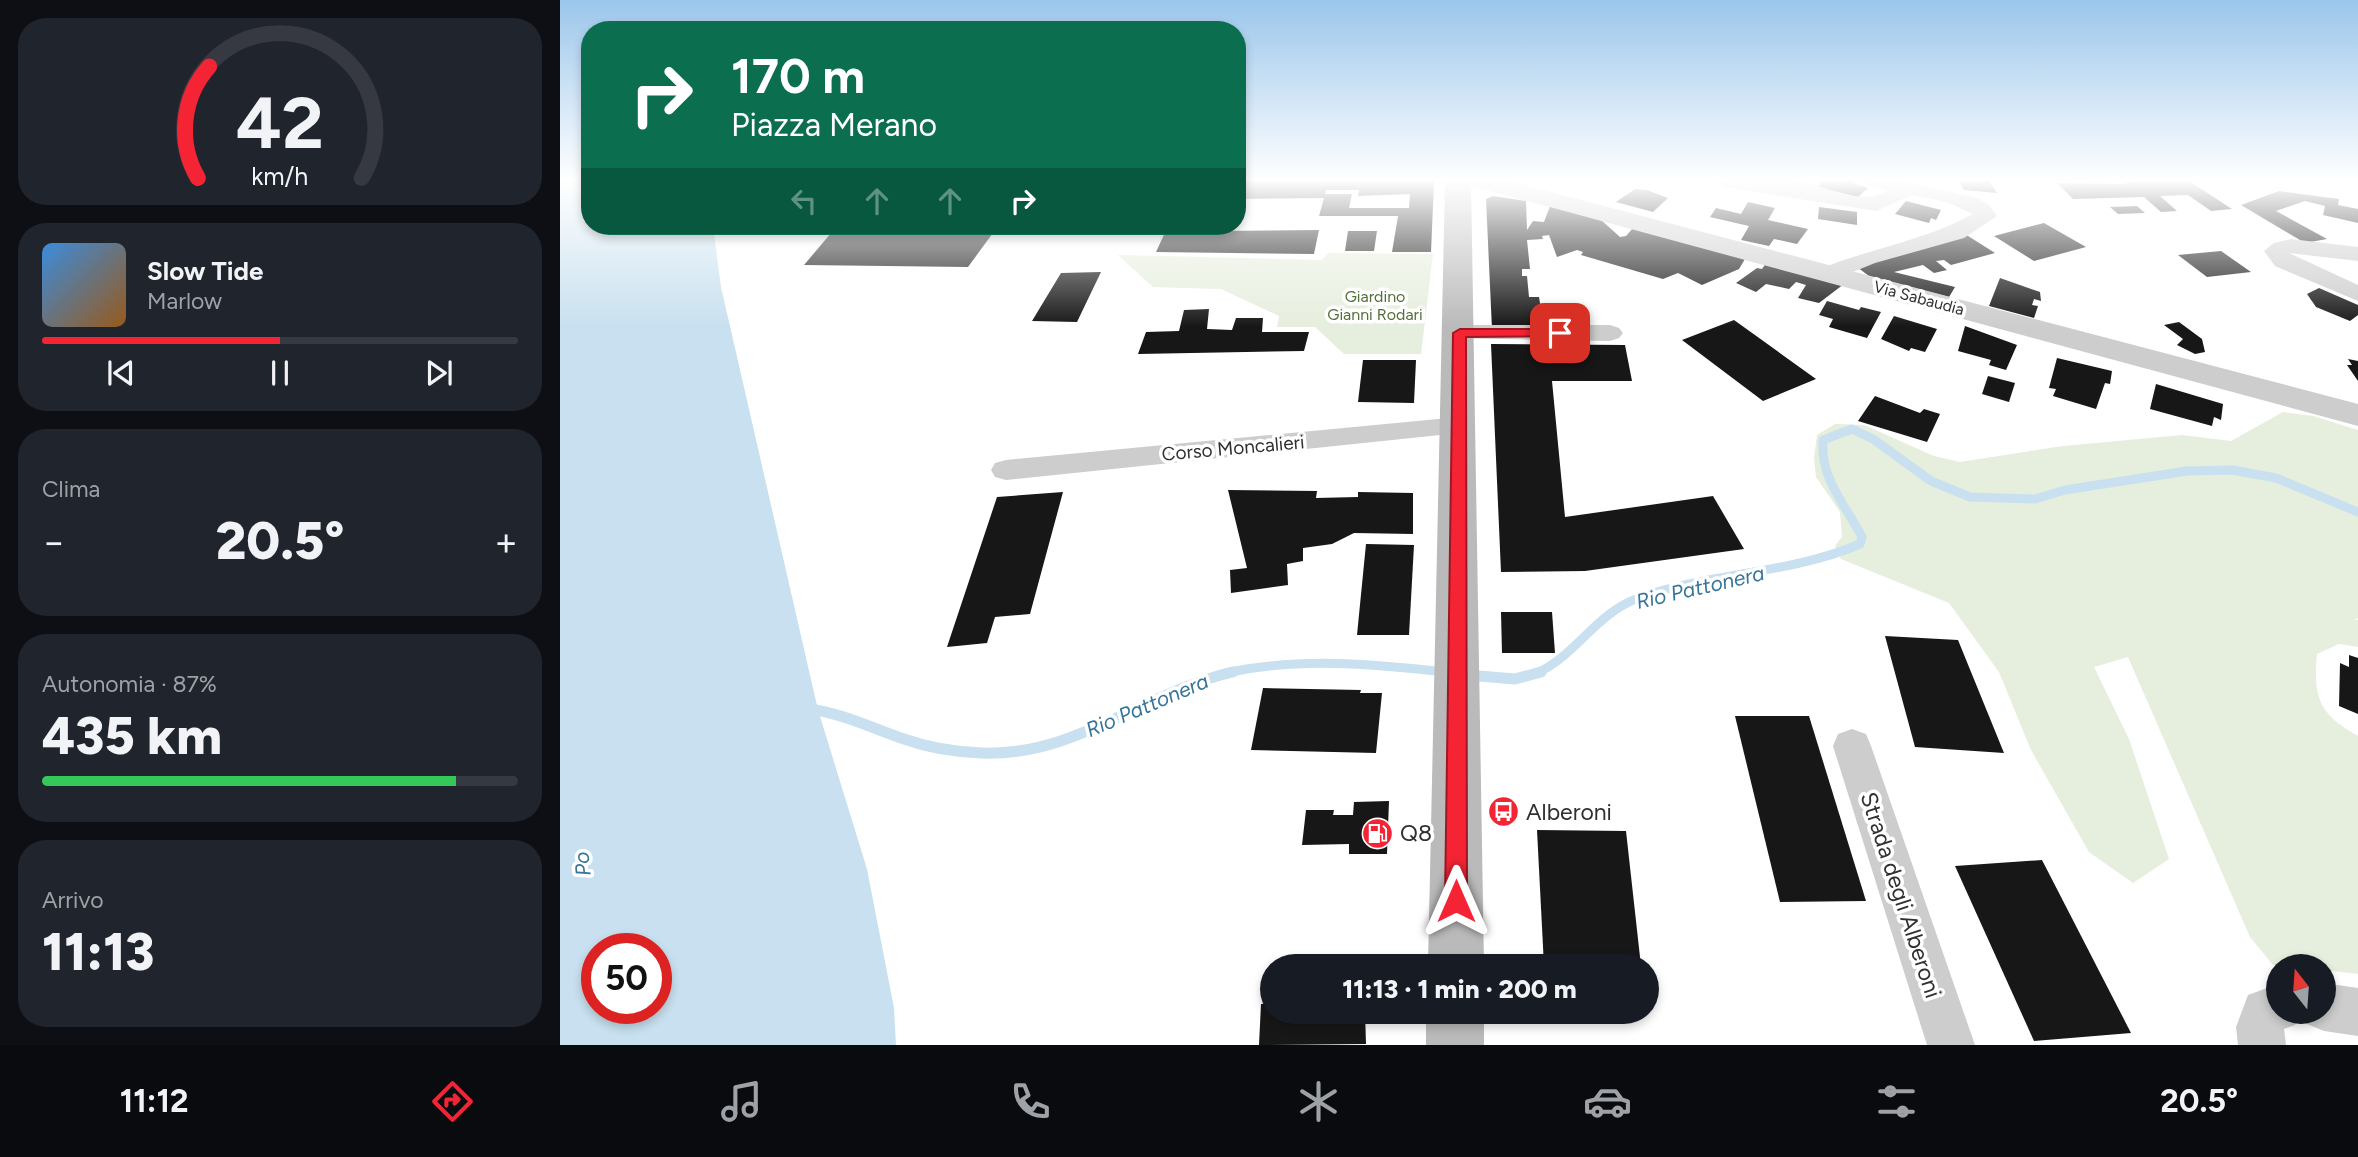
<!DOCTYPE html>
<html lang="it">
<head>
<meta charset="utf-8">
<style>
	body { margin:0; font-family:Figtree,sans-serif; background:#20242c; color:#f1f3f6; height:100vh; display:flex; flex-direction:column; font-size:26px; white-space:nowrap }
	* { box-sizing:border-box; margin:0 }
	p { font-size:23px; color:#9ea1a6 }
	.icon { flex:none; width:38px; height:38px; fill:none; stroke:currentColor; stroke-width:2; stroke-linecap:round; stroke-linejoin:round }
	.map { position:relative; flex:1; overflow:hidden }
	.side { display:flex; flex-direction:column; gap:18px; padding:18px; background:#0d0f14; width:560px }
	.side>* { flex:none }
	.guide { position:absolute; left:21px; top:21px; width:665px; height:214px; border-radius:28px; box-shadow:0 4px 10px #0003; background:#0b6e4f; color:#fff; overflow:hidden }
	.needle { width:46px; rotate:343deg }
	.buttons { position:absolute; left:1706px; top:954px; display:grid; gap:14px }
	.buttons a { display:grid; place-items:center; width:70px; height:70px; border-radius:50%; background:#171b24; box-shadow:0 4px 10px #0003; font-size:35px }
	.speed { position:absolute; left:21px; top:933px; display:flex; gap:14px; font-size:35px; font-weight:700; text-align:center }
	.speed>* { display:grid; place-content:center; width:91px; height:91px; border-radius:50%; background:#171b24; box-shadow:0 4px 10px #0003; line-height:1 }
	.speed .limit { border:10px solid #d22; background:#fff; color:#111 }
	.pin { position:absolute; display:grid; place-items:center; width:60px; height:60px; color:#fff; margin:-30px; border-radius:14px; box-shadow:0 4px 10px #0006 }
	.me { position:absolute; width:77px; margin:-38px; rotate:0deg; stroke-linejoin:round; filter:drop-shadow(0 0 5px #0008) }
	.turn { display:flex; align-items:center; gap:24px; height:147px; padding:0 35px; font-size:32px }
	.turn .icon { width:91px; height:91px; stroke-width:2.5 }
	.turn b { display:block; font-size:49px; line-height:60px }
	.lanes { display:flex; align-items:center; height:66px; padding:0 35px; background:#0003; justify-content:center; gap:35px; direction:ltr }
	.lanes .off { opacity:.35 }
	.big { font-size:52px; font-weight:800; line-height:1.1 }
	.side .widget { flex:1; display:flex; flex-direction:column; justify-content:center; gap:10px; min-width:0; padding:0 24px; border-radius:28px; background:#20242c }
	.side .dial { align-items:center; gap:0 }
	.dial svg { height:182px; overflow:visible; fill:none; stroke:#363941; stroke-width:7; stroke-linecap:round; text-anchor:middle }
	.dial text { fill:#f1f3f6; stroke:none }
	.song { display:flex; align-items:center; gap:21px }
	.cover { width:84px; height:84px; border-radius:10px; background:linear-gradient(135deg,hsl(210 70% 55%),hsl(30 70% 35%)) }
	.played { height:7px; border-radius:4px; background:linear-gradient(90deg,#f52435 50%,#363941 50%) }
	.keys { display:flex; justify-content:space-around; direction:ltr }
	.heat { display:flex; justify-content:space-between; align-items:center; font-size:38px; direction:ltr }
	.charge { height:10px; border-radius:5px; background:linear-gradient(90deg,#34c759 87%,#363941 0) }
	.trip { position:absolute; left:700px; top:954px; width:399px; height:70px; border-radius:35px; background:#171b24; box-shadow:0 4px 10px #0003; font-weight:800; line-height:70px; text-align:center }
	.menu { display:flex; height:112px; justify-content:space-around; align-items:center; background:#090b0e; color:#9ea1a6 }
	.menu .icon { width:49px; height:49px }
	.menu .selected { color:#f52435 }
	.menu b { font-size:32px; color:#f1f3f6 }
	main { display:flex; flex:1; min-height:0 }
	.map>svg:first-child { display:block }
	.green { fill:#e6eedd }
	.water { fill:#c8e0ef; fill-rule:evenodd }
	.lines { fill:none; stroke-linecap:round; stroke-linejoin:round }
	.stream-far1 { stroke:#c8e0ef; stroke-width:9 }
	.stream { stroke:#c8e0ef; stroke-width:11 }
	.building { fill:#171717; fill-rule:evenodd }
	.minor { fill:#cdcdcd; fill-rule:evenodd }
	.tertiary { fill:#cdcdcd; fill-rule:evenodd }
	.secondary { fill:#bababa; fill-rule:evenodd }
	.route { fill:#f52435; stroke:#9f1722; stroke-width:2 }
	.labels { text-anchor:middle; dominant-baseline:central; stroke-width:7; stroke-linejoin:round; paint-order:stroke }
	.far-park-label { font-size:16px; fill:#537039; stroke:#fff }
	.far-street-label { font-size:16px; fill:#303030; stroke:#fff }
	.street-label { font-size:19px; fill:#303030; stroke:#fff }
	.water-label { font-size:21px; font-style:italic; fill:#36749a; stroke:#fff }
	.near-poi-label { font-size:23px; fill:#303030; stroke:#fff; text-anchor:start }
	.near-street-label { font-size:23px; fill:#303030; stroke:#fff }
</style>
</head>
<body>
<main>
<section class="side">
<div class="widget dial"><svg viewBox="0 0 100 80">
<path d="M14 69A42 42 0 1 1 86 69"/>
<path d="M14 69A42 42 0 0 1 19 20" stroke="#f52435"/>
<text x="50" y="56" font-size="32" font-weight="700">42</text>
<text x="50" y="72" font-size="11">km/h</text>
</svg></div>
<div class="widget">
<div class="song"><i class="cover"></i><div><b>Slow Tide</b><p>Marlow</p></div></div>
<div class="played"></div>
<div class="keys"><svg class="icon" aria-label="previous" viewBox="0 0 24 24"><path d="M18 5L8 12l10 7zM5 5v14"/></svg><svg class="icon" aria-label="pause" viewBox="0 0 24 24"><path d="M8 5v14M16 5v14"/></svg><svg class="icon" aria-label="next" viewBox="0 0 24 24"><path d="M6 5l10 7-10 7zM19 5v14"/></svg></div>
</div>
<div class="widget"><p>Clima</p>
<div class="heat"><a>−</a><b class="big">20.5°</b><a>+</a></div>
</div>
<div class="widget"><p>Autonomia · 87%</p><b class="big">435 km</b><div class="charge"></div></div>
<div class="widget"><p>Arrivo</p><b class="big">11:13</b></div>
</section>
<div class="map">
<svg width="1798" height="1045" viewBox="0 0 1798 1045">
	<rect width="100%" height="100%" fill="#fff"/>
	<g class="green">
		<polygon points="768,253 873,254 861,354 784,354 755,327 717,327 719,316 661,289 593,287 558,255 762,260"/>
		<path d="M 1723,412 L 1753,416 L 1798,430 L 1798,618 L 1794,620 L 1798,620 L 1798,647 L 1779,644 L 1757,654 C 1753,698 1759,714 1798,736 L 1798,974 L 1764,970 L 1764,966 L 1713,965 L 1690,937 L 1568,657 L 1534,667 L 1569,739 L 1609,859 L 1573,883 L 1529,852 L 1471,750 L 1439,672 L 1389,603 L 1281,559 L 1275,546 L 1282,537 L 1280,512 L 1256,477 L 1254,458 L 1257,435 L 1275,424 L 1304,425 L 1374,456 L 1400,462 L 1503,446 L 1622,435 L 1671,441 Z"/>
	</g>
	<path class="water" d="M 0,181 L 30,181 L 30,226 L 153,226 L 161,287 L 258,710 L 307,869 L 334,1008 L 336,1045 L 0,1045 ZM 37,948 L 96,948 L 96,1008 L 37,1008 Z"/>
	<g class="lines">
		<g class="stream-far1">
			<path d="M 665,673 C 738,657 812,664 886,672"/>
			<path d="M 977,673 C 1015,656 1036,614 1076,599 C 1148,572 1228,575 1300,544 L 1302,537 C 1285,504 1260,479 1263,440 L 1292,429 L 1313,439 L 1371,481 L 1410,497 L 1475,499 L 1505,490 L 1627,471 L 1672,470 L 1716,478 L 1798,512"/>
		</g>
		<g class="stream">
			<polyline points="881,672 886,672"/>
			<polyline points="907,675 955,679 981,672"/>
			<path d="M 248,709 C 282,713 312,728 344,739 C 369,748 396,752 422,753 C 515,757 587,691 673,672"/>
		</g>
	</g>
	<g class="building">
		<path d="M 677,181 L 872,181 L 874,182 L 871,252 L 832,252 L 838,216 L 759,216 L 764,198 L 677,199 ZM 766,190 L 799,190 L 798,196 L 850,194 L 849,208 L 789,208 L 792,194 L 765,194 Z"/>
		<polygon points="1255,181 1296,181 1293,183 1308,188 1298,197 1258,187 1262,183"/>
		<polygon points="1399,181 1429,181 1437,193 1404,190"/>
		<polygon points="1577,181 1629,181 1672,209 1651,211 1628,195 1600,196 1617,211 1601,212 1584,197 1513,199 1497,183 1562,184"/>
		<polygon points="1075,189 1087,190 1108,198 1093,212 1056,202"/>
		<polygon points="1719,191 1779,199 1778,205 1798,209 1798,223 1763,215 1765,206 1745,201 1716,211 1767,239 1745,243 1681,205"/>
		<polygon points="933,196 966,201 967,230 973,221 984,222 990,206 1040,219 1060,237 1066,236 1073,228 1185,259 1179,269 1142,285 1118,273 1103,279 1021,255 1023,252 1017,250 997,257 989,235 982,236 983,239 967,240 970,269 962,269 962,276 967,276 969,297 979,297 981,309 986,309 989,329 932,329 926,199"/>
		<polygon points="1346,201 1381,210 1376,220 1371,218 1369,223 1335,214"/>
		<polygon points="1188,202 1215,208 1208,220 1248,229 1237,244 1214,239 1209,246 1181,240 1189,226 1150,217 1156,208 1181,214"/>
		<polygon points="1577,206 1585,213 1558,214 1550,207"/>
		<polygon points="1259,207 1297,212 1297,225 1258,219"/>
		<polygon points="1484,223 1526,247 1474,261 1434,236"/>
		<polygon points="277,226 438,226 408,267 244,265"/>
		<polygon points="608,226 658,226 656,231 759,230 754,254 596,252"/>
		<polygon points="788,231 817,231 814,251 785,251"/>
		<polygon points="1405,234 1435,253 1391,265 1384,260 1376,261 1387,270 1374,273 1363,265 1334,272 1395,287 1389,297 1309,276 1297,267 1367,248"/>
		<polygon points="1661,251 1691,272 1647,277 1618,255"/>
		<polygon points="1206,263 1284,284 1259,303 1238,298 1246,285 1236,282 1229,289 1206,284 1196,292 1176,283 1197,268 1202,269"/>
		<polygon points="541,272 517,322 472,321 501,273"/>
		<polygon points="1440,278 1480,292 1481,301 1474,299 1472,305 1478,306 1474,318 1429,306"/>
		<polygon points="1759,288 1798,305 1798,315 1790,321 1756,307 1747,294"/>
		<polygon points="1267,301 1299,310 1301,307 1321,312 1307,338 1269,327 1273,319 1259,315"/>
		<polygon points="649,309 647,329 672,330 676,318 703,318 702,332 749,332 744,351 578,354 586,332 619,331 624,310"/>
		<polygon points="1334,316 1377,329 1365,352 1351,348 1349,351 1321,339"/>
		<polygon points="1174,320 1256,379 1203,401 1122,340"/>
		<polygon points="1619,322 1642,339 1645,352 1635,354 1617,345 1623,339 1604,325"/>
		<polygon points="1405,326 1457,345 1446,370 1429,365 1431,360 1398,351"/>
		<polygon points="931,344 1065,345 1072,381 992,381 1005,517 1153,496 1184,549 1025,571 941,572"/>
		<polygon points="1497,358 1552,371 1550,384 1545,383 1536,409 1493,396 1496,389 1489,388"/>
		<polygon points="1788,359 1798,361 1798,381 1787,365 1792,365"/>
		<polygon points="803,360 856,360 854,403 798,402"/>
		<polygon points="1428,376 1455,383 1449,402 1422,394"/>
		<polygon points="1596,384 1663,404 1661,420 1654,417 1652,426 1590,409"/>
		<polygon points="1315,396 1360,413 1364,409 1380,414 1367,442 1298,421"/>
		<polygon points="668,490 757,491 756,498 798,497 798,492 853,493 853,534 794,533 772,544 743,548 743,561 727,564 728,585 671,593 670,570 687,568"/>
		<polygon points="503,492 470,614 435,617 427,643 387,647 437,497"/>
		<polygon points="806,544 854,545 849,635 797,635"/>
		<polygon points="941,612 992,612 995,653 942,653"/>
		<polygon points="1325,636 1398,640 1444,753 1355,747"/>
		<polygon points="1789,655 1798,658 1798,714 1779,706 1780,663 1789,667"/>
		<polygon points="703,688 801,690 800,693 822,693 816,753 691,750"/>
		<polygon points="1175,716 1249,716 1306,901 1220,902"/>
		<polygon points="829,801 827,854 789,854 789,844 742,845 746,810 774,810 773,815 793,815 794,802"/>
		<polygon points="977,830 1066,831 1081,966 984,966"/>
		<polygon points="1482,860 1571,1033 1474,1041 1395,866"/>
		<polygon points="712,1003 712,1012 805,1012 806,1044 699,1045 701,1004"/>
	</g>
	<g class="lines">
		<g class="minor">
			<path d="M 1155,181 C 1184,181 1208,179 1233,181 C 1266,183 1293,208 1328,191 L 1308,185 L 1305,181 L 1342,181 L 1417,198 L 1428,204 L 1437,216 L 1404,238 L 1315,263 L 1278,278 L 1262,278 L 1258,273 L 1262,268 C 1312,248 1367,240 1413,214 L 1387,202 L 1352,195 L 1316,211 L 1165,187 Z"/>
			<polygon points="1731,239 1798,247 1798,261 1729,253 1798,285 1798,301 1715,266 1704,251 1714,243"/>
			<polygon points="900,325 1050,325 1059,328 1063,333 1059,338 1050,341 891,338 887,333 891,328"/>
			<polygon points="899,417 909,420 913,426 909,432 446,480 435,477 431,470 435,463 446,460"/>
			<polygon points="1292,729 1306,734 1311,746 1415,1045 1367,1045 1273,746 1278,734"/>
			<polygon points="1764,983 1798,988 1798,1036 1764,1031 1747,1024 1742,1012 1764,1012"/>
			<polygon points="1718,984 1718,1012 1740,1012 1735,1025 1724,1029 1726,1045 1678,1045 1676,1027 1688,995"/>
		</g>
		<polygon class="tertiary" points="908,181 949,181 1798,404 1798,426 912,186"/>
		<g class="secondary">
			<polygon points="885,181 911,181 924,966 868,966"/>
			<rect x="866" y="1012" width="58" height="33"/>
		</g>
	</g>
	<linearGradient id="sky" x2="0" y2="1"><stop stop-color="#9bc6eb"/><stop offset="0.55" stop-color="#fff"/><stop offset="1" stop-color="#fff" stop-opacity="0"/></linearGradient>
	<rect width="1798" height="327" fill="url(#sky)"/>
	<polygon class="route" points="1000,329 1007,333 1005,336 906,337 907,901 903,908 896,912 888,908 885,901 893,333 900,329"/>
	<defs>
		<symbol id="bus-disc" viewBox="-11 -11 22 22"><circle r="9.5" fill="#f52435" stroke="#fff"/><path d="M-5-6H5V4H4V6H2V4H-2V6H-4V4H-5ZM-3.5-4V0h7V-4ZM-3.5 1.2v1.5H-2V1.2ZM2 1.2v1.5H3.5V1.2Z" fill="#fff"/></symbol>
		<symbol id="fuel-disc" viewBox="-11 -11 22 22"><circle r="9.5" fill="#f52435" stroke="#fff"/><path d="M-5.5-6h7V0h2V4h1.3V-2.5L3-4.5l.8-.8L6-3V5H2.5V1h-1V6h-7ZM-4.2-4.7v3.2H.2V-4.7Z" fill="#fff"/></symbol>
	</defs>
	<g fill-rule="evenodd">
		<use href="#bus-disc" x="926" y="794" width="35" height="35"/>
		<use href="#fuel-disc" x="800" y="816" width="35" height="35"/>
	</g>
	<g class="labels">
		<g class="far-park-label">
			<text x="815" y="296">Giardino<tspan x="815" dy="18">Gianni Rodari</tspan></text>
		</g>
		<g class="far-street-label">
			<text transform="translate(1359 298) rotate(15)">Via Sabaudia</text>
		</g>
		<g class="street-label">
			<text transform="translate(673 448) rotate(-5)">Corso Moncalieri</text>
		</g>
		<g class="water-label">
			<text transform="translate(1140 587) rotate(-13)">Rio Pattonera</text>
			<text transform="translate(587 705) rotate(-23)">Rio Pattonera</text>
			<text transform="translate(22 864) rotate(-96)">Po</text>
		</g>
		<g class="near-poi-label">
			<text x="966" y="812">Alberoni</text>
			<text x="840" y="833">Q8</text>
		</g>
		<g class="near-street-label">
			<text transform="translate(1341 895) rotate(72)">Strada degli Alberoni</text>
		</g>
	</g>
</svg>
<div class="buttons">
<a><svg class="needle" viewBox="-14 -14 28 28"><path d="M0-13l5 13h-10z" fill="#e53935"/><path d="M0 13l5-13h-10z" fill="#9ea1a6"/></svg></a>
</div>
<div class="speed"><div class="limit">50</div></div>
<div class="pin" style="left:1000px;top:333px;background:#d93025"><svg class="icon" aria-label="arrive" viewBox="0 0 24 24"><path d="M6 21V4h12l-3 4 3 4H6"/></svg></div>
<svg class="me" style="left:896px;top:901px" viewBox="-20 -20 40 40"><path d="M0-17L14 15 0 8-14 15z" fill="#f52435" stroke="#fff" stroke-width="4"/></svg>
<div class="trip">11:13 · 1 min · 200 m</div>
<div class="guide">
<div class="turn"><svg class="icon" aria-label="right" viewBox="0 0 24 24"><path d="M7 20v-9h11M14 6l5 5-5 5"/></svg><div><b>170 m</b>Piazza Merano</div></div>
<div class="lanes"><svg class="icon off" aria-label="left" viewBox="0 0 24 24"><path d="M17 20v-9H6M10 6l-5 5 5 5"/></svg><svg class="icon off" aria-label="ahead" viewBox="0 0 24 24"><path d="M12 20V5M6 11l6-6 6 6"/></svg><svg class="icon off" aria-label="ahead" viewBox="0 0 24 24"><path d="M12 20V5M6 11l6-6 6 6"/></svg><svg class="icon" aria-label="right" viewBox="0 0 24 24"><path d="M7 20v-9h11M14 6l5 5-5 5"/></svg></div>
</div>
</div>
</main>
<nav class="menu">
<b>11:12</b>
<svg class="icon selected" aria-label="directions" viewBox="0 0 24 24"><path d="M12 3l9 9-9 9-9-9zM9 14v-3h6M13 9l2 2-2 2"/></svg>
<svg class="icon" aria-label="music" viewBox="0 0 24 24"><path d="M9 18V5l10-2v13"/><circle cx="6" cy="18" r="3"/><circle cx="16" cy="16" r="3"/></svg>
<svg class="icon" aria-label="phone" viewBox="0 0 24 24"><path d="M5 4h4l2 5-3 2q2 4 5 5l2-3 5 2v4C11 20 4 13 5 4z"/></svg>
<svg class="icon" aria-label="climate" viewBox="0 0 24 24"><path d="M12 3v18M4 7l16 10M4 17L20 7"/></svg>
<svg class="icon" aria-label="car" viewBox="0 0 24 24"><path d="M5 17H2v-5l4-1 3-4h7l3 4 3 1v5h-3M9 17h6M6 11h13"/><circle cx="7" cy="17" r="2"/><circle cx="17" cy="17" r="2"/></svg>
<svg class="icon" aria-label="filters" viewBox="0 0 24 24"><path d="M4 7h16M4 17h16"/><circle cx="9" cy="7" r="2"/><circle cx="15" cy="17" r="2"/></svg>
<b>20.5°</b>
</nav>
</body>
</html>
